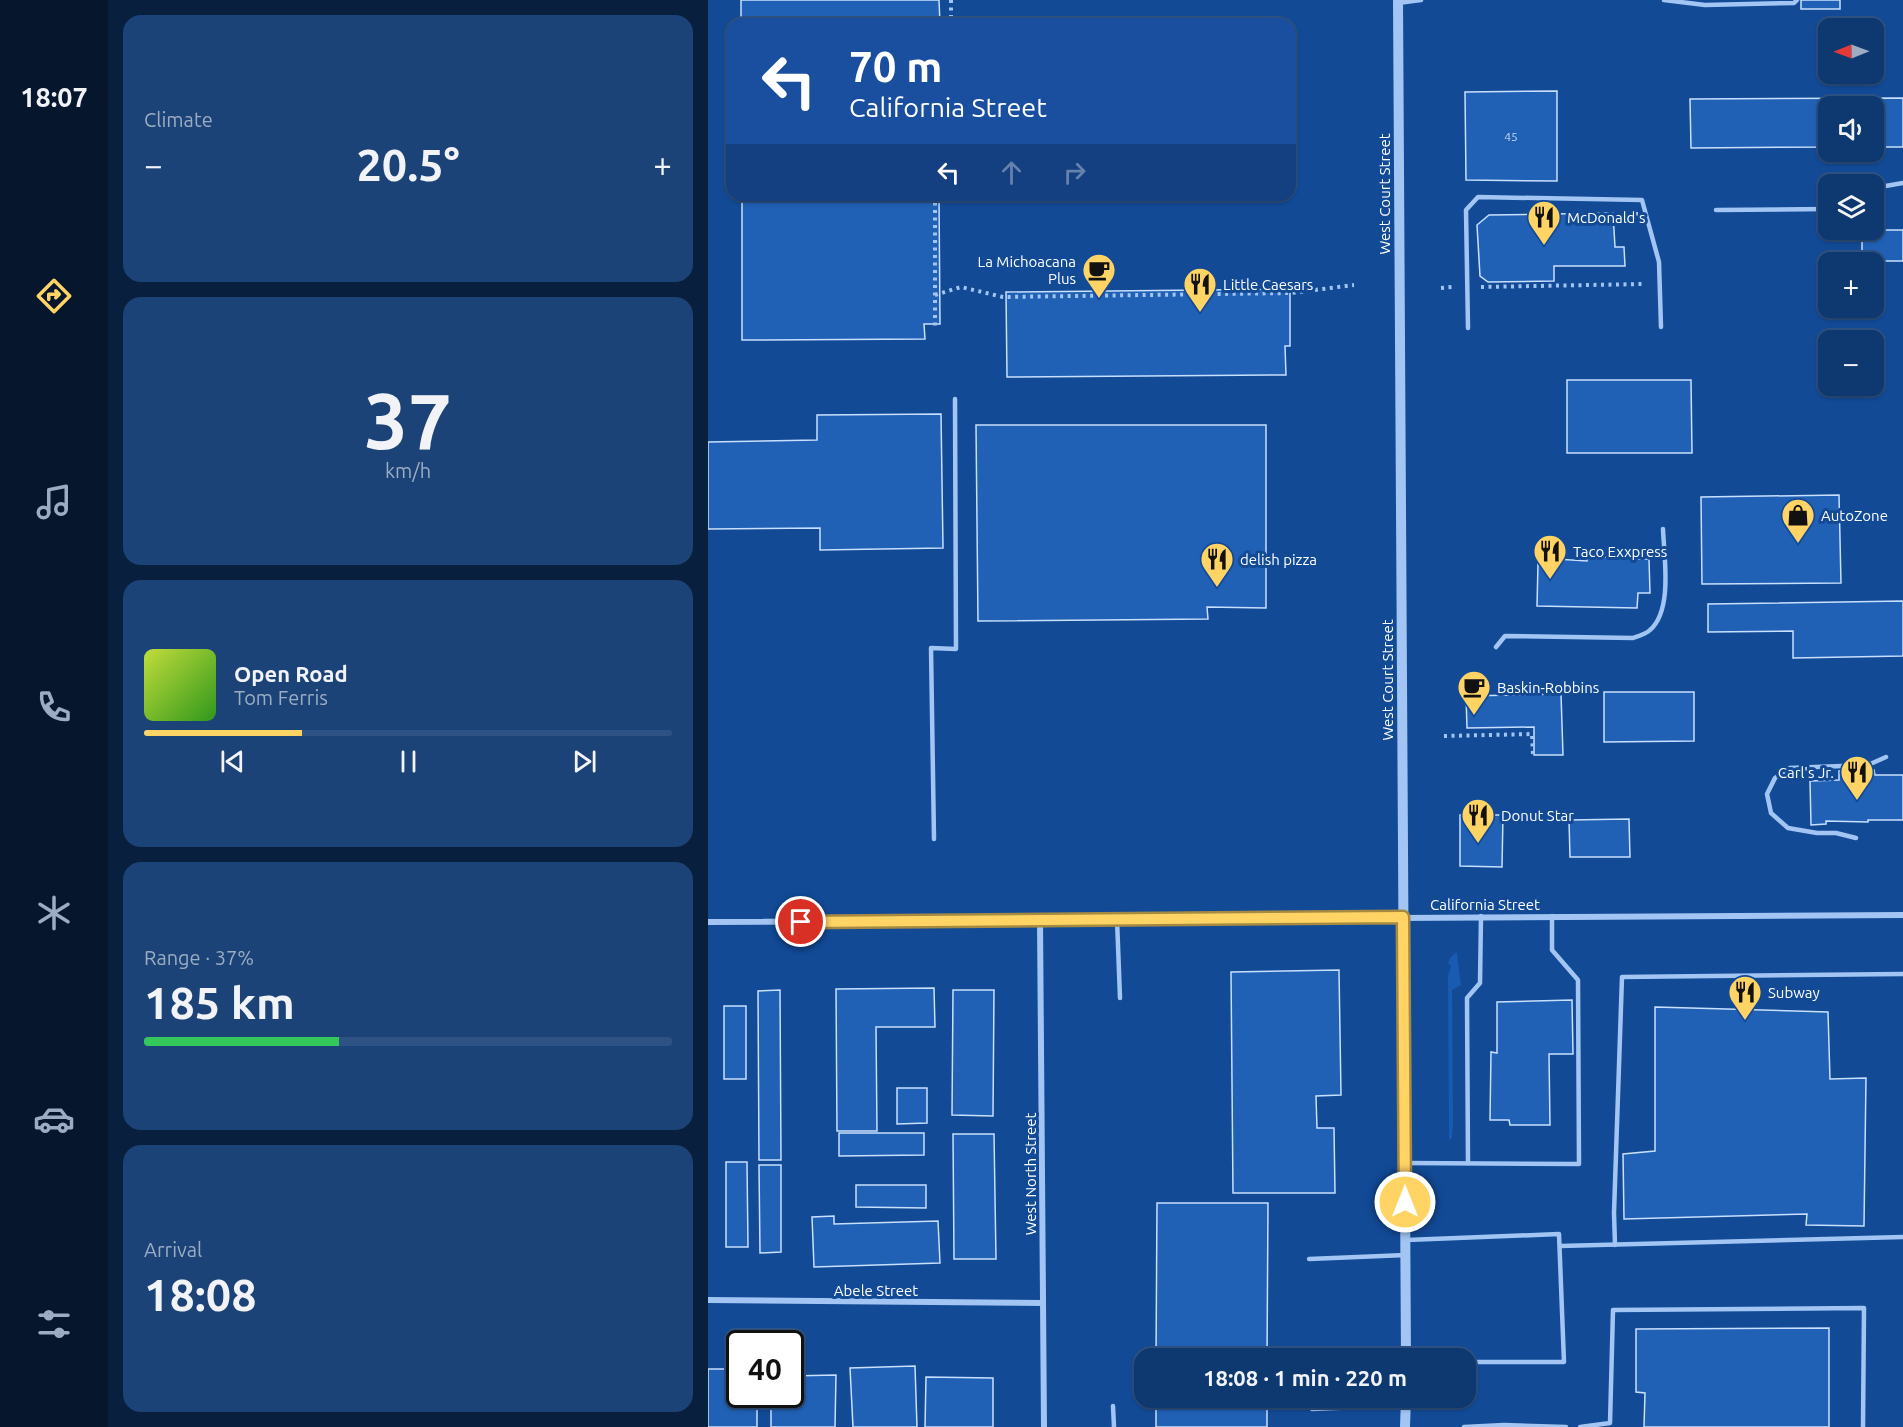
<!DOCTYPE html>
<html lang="en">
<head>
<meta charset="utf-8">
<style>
	body { margin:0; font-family:Ubuntu,sans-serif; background:#1c4378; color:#f1f3f6; height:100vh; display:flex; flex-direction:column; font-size:22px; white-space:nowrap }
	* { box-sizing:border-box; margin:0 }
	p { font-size:20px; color:#9bacc3 }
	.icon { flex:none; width:33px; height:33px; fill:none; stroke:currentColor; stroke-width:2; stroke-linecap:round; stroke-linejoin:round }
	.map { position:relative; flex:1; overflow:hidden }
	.side { display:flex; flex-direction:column; gap:15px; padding:15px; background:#081f3e; width:600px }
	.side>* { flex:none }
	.banner { position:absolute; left:18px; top:18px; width:570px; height:183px; border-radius:18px; box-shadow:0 2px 4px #0004,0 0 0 2px #2e5283; background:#1a4fa0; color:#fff; overflow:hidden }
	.needle { width:39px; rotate:269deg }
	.tools { position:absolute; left:1110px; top:18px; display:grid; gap:12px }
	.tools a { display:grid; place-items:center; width:66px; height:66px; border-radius:12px; background:#0e3870; box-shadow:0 2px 4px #0004,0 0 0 2px #2e5283; font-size:30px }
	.speed { position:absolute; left:18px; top:1330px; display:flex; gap:12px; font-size:30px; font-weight:700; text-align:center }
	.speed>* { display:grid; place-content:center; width:78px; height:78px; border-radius:50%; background:#0e3870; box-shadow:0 2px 4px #0004,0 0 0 2px #2e5283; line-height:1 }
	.speed .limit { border:3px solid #111; border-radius:9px; background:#fff; color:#111 }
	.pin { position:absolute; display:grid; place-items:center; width:51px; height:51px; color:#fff; margin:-26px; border:3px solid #fff; border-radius:50%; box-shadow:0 2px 6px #0007 }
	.me { position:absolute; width:66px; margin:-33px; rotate:0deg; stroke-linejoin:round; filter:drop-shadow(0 0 4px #0008) }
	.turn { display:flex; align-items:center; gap:21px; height:126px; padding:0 24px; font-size:27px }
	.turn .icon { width:78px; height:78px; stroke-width:2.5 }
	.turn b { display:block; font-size:42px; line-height:51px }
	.lanes { display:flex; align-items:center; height:57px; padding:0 24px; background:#0003; justify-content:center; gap:30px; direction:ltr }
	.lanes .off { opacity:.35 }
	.big { font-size:45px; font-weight:700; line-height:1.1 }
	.side .card { flex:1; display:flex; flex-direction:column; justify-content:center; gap:9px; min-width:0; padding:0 21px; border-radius:18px; background:#1c4378 }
	.side .dial { align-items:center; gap:0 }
	.dial b { font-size:78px; line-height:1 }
	.song { display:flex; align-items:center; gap:18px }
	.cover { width:72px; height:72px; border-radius:9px; background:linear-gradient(135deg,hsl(70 70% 55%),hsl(110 70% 35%)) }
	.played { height:6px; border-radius:3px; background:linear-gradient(90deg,#ffd464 30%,#2e5283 30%) }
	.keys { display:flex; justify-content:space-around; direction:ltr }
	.heat { display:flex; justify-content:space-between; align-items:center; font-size:33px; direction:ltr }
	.charge { height:9px; border-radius:4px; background:linear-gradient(90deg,#34c759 37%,#2e5283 0) }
	.trip { position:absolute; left:426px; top:1348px; width:342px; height:60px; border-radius:18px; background:#0e3870; box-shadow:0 2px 4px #0004,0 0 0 2px #2e5283; font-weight:700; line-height:60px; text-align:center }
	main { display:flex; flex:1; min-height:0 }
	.menu { display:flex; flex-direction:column; width:108px; justify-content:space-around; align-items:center; background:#06162d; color:#9bacc3 }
	.menu .icon { width:42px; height:42px }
	.menu .current { color:#ffd464 }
	.menu b { font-size:27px; color:#f1f3f6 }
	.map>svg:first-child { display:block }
	.green { fill:#195bb0 }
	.building { fill:#2060b5; stroke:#c9e0fd; stroke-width:1.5 }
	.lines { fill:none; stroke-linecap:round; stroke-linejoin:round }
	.path { stroke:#a2c5f3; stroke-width:4; stroke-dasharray:3 4.5; stroke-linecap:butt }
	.service { stroke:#a2c5f3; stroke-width:4.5 }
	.minor { stroke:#a2c5f3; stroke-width:6 }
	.tertiary { stroke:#a2c5f3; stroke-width:10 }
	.route-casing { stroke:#a68a41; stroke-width:15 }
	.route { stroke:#ffd464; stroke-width:10 }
	.labels { text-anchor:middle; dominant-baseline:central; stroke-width:6; stroke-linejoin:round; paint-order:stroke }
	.number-label { font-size:12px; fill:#c7d7ec }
	.street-label { font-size:15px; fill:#fff; stroke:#124a96 }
	.poi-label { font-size:15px; fill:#fff; stroke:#124a96; text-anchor:start }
</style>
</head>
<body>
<main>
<nav class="menu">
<b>18:07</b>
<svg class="icon current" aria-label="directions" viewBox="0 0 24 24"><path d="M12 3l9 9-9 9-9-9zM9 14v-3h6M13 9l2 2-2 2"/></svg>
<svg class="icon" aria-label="music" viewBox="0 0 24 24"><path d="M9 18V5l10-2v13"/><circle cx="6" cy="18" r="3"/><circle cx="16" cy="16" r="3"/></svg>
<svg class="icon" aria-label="phone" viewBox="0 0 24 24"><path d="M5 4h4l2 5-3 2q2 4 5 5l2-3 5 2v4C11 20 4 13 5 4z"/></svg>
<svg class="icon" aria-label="climate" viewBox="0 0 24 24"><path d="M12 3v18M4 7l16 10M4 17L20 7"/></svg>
<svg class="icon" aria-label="car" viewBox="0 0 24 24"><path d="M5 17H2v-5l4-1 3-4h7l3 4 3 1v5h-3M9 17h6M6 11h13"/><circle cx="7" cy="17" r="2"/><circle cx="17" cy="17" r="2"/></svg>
<svg class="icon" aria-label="filters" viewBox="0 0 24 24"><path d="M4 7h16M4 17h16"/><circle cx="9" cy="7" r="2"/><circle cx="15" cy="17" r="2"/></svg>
</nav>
<section class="side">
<div class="card"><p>Climate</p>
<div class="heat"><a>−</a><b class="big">20.5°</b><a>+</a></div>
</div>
<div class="card dial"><b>37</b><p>km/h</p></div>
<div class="card">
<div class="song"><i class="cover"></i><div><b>Open Road</b><p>Tom Ferris</p></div></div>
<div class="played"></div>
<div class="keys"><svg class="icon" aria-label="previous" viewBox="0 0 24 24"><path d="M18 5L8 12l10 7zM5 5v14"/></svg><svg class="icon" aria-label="pause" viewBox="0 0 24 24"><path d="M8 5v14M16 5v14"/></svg><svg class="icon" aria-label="next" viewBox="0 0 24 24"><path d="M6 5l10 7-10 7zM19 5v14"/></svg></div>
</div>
<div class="card"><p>Range · 37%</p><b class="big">185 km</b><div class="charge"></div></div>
<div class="card"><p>Arrival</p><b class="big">18:08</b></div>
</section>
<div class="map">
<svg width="1195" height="1427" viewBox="0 0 1195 1427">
	<rect width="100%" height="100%" fill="#124a96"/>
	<polygon class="green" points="747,953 749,953 753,985 744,990 745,1125 744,1138 741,1140 740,976 743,966 740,963 742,958"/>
	<g class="building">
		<polygon points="33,0 231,0 232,24 33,24"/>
		<rect x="1093" y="0" width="39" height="9"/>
		<polygon points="849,91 849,181 758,180 757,92"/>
		<polygon points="1195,98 1195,147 1166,147 1166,106 1120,106 1120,147 983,148 982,99"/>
		<polygon points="34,195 231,195 232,324 216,324 217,339 34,340"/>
		<polygon points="905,213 907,247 916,247 917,266 846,266 846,281 780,282 772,276 769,225 781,215"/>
		<rect x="1154" y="230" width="41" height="31"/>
		<polygon points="582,289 582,346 577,346 578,375 299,377 298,292"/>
		<polygon points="859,380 983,380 984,453 859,453"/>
		<polygon points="233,414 235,548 112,550 112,528 0,529 0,442 109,440 109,415"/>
		<polygon points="268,425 558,425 558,608 499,607 500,619 270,621"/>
		<polygon points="1131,495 1133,583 994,584 993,497"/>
		<polygon points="907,551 929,551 929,559 941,559 942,593 930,593 929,608 829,606 830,564 847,564 848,559 879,561 879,557 907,557"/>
		<polygon points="1195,601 1195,656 1085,658 1085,631 1000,632 1000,604"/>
		<polygon points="896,692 986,692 986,741 896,742"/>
		<polygon points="853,694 855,755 826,755 826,727 759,728 758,696"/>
		<polygon points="1166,770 1167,775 1195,775 1195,820 1160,820 1160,822 1118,821 1118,824 1103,825 1102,781 1131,780 1131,771"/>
		<polygon points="752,815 795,815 794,867 752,866"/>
		<polygon points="921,819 922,857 862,857 861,820"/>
		<polygon points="631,970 633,1095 608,1096 609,1128 626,1128 627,1193 525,1193 523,972"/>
		<polygon points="226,988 227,1027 168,1027 169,1131 129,1131 128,989"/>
		<polygon points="72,990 73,1160 51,1160 50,991"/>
		<polygon points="245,990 286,990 285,1116 244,1115"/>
		<polygon points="864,1000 865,1054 841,1054 842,1125 802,1125 801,1120 782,1120 783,1052 789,1053 789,1002"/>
		<rect x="16" y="1006" width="22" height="73"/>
		<polygon points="947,1007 1120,1012 1122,1079 1158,1078 1156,1226 1098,1225 1099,1214 916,1219 915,1154 947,1151"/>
		<polygon points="189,1088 219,1088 219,1123 189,1124"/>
		<polygon points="131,1133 216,1133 216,1155 131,1156"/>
		<polygon points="245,1134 286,1134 288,1259 246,1259"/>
		<polygon points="18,1162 39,1162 40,1247 18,1247"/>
		<polygon points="51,1165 73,1165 73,1252 52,1253"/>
		<polygon points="148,1185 218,1185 218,1208 148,1207"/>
		<polygon points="449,1203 560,1203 559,1359 448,1359"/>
		<polygon points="126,1216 126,1224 230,1221 232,1263 106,1267 104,1217"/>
		<polygon points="1121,1328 1121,1427 936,1427 937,1393 928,1392 928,1329"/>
		<polygon points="207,1366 209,1427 145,1427 142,1368"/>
		<polygon points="0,1369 32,1369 32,1395 49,1395 49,1427 0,1427"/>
		<polygon points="128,1375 127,1427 63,1427 63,1395 82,1395 82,1376"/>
		<polygon points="218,1377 285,1378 285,1427 217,1427"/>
		<rect x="448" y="1398" width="111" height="29"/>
	</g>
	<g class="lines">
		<g class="path">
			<polyline points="243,0 243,24"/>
			<polyline points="227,195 227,330"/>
			<polyline points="773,287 936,284"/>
			<polyline points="733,288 744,287"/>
			<polyline points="227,295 253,287 295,297 583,293 646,285"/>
			<polyline points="736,736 824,734 825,755"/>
		</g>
		<g class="service">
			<polyline points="956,0 997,5 1086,3 1089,0"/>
			<polyline points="690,3 713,0"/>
			<polyline points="1166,188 1195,183"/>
			<polyline points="1008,210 1120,209"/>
			<polyline points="760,328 758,210 770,197 934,200 951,262 953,327"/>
			<path d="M 788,647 L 797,636 L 925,638 C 931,636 938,634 942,630 C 965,610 956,557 955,529"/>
			<polyline points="1148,838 1128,833 1109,833 1080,828 1063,813 1059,794 1067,778 1081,768 1160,765 1178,757"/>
			<polyline points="226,839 223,648 248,649 247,399"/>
			<polyline points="409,919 412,998"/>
			<polyline points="697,1163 871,1164 870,980 844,950 844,916"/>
			<polyline points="760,1163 759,998 772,983 773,916"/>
			<polyline points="699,1240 851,1234 856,1362 758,1362"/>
			<polyline points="907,1245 906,1213 914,977 1195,974"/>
			<polyline points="852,1246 1195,1237"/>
			<polyline points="601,1259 698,1255"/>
			<polyline points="405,1406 406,1427"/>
			<polyline points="604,1409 697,1405"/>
			<polyline points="756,1427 796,1425 858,1427"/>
			<polyline points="872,1427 902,1423 905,1310 1156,1308 1155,1427"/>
		</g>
		<g class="minor">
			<polyline points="332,920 336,1427"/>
			<polyline points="0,922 1195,915"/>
			<polyline points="0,1300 335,1303"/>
		</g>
		<g class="tertiary">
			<polyline points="690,0 698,1359"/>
			<polyline points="697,1427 698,1398"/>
		</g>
	</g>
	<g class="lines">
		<defs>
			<polyline id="route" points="93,922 695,917 697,1202"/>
		</defs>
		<use href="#route" class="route-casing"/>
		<use href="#route" class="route"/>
	</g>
	<defs>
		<symbol id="restaurant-pin" viewBox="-11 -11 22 30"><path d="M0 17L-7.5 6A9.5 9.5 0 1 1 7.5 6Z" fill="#ffd464" stroke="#124a96"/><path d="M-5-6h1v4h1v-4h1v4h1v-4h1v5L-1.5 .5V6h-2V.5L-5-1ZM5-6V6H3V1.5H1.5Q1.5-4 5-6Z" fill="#111"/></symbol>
		<symbol id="cafe-pin" viewBox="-11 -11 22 30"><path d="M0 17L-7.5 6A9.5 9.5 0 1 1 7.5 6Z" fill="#ffd464" stroke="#124a96"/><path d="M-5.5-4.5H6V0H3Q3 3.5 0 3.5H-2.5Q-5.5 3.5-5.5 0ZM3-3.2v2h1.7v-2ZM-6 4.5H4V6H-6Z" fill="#111"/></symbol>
		<symbol id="shop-pin" viewBox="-11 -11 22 30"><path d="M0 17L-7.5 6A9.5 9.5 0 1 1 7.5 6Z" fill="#ffd464" stroke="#124a96"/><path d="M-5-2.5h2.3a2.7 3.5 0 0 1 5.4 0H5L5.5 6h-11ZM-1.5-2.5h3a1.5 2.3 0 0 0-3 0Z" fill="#111"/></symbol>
	</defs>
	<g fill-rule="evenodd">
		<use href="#restaurant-pin" x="817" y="198" width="38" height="52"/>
		<use href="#cafe-pin" x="372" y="251" width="38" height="52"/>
		<use href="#restaurant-pin" x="473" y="265" width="38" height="52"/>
		<use href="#shop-pin" x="1071" y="496" width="38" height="52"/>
		<use href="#restaurant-pin" x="823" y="532" width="38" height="52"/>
		<use href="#restaurant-pin" x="490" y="540" width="38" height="52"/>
		<use href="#cafe-pin" x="747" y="668" width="38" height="52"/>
		<use href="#restaurant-pin" x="1130" y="753" width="38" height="52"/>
		<use href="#restaurant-pin" x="751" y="796" width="38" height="52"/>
		<use href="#restaurant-pin" x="1018" y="973" width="38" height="52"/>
	</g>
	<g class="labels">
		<g class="number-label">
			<text x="803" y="136">45</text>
		</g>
		<g class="street-label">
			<text transform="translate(676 194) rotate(-90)">West Court Street</text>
			<text transform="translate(679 680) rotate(-90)">West Court Street</text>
			<text x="777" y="904">California Street</text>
			<text transform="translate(322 1174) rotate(-90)">West North Street</text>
			<text x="168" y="1290">Abele Street</text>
		</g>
		<g class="poi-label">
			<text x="859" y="217">McDonald's</text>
			<text x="368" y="261" text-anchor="end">La Michoacana<tspan x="368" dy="17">Plus</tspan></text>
			<text x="515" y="284">Little Caesars</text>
			<text x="1113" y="515">AutoZone</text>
			<text x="865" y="551">Taco Exxpress</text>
			<text x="532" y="559">delish pizza</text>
			<text x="789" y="687">Baskin-Robbins</text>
			<text x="1126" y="772" text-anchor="end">Carl's Jr.</text>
			<text x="793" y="815">Donut Star</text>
			<text x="1060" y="992">Subway</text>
		</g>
	</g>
</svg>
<div class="tools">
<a><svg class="needle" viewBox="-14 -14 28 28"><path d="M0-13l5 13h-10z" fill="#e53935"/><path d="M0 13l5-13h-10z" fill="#9bacc3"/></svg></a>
<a><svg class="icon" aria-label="sound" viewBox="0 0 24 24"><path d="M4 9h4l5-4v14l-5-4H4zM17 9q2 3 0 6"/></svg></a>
<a><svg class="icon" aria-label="layers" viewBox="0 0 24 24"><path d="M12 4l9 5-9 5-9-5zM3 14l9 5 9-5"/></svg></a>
<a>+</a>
<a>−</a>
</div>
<div class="speed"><div class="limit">40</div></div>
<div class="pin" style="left:93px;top:922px;background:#d93025"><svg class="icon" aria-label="arrive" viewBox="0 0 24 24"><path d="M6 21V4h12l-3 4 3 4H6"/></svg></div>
<svg class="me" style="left:697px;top:1202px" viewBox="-20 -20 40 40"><circle r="17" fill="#ffd464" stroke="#fff" stroke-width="3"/><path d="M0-11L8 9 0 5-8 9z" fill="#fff"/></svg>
<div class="trip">18:08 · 1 min · 220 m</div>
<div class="banner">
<div class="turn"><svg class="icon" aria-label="left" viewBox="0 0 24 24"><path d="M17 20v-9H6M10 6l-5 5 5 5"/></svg><div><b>70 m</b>California Street</div></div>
<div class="lanes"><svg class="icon" aria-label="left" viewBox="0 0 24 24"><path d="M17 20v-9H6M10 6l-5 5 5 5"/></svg><svg class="icon off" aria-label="ahead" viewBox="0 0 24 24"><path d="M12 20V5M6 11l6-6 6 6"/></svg><svg class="icon off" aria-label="right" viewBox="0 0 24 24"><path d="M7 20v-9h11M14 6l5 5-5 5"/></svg></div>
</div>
</div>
</main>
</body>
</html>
